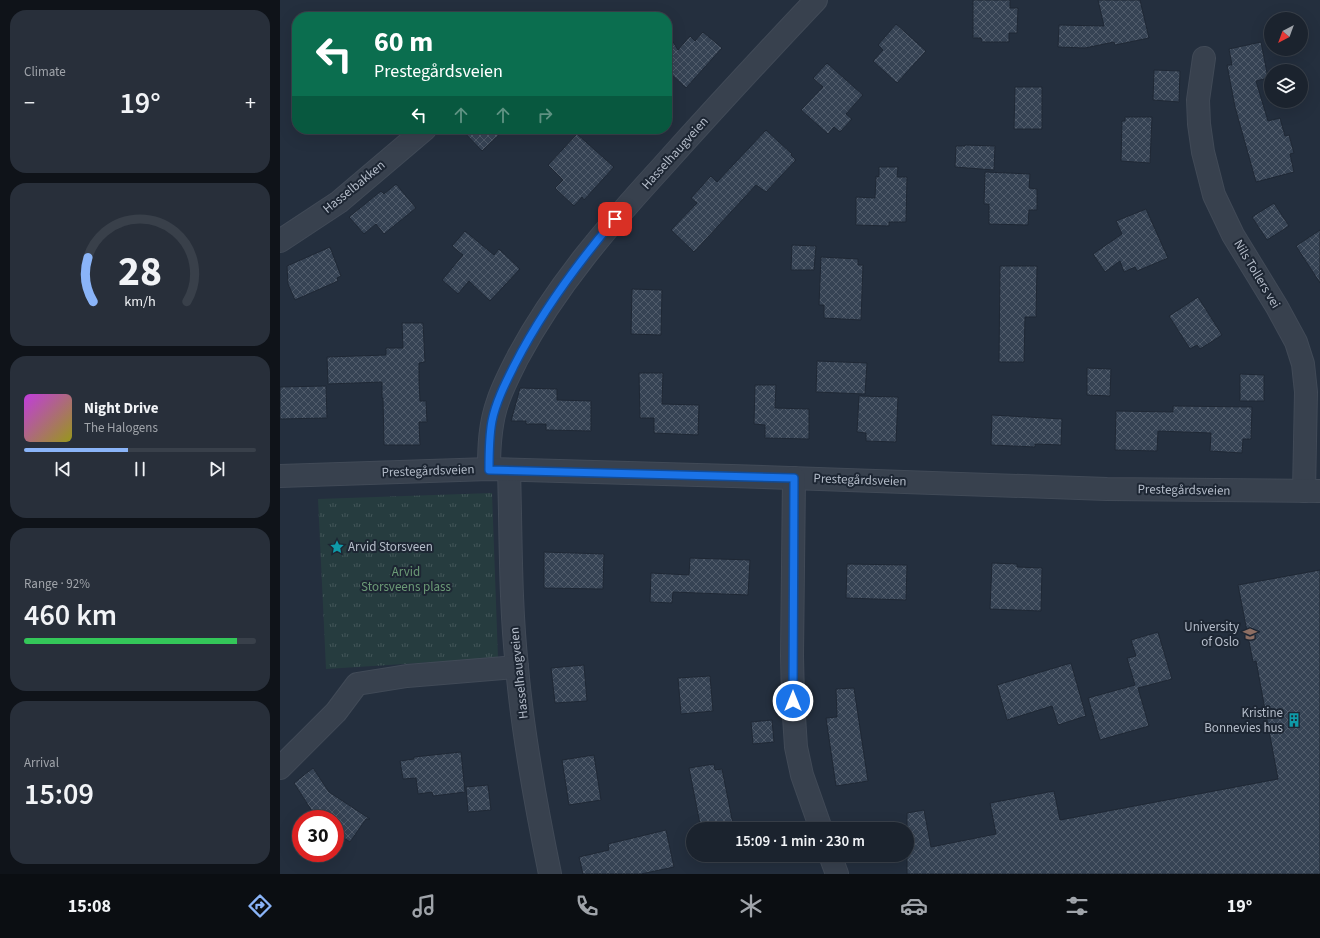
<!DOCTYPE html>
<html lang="en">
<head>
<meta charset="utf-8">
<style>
	body { margin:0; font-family:"Source Sans 3",sans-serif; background:#282f3a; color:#f1f3f6; height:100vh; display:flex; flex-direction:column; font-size:15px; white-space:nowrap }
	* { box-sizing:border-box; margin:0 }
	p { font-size:13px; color:#a0a4aa }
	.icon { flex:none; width:22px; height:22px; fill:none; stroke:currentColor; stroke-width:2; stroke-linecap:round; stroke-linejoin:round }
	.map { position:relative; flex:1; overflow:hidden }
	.details { display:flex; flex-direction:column; gap:10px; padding:10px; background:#0f1319; width:280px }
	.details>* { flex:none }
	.hud { position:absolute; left:12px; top:12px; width:380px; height:122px; border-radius:16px; box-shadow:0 4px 16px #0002,0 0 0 1px #39404a; background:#0b6e4f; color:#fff; overflow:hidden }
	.needle { width:26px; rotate:221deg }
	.tools { position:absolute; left:984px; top:12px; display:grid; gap:8px }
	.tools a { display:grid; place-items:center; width:44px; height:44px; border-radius:50%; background:#1b232e; box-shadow:0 4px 16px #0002,0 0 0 1px #39404a; font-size:20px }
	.speed { position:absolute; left:12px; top:810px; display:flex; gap:8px; font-size:20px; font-weight:700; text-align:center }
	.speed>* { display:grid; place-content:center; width:52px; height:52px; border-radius:50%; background:#1b232e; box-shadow:0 4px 16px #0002,0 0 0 1px #39404a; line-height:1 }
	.speed .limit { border:6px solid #d22; background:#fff; color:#111 }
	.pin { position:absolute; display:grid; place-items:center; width:34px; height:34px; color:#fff; margin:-17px; border-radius:8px; box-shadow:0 2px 6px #0006 }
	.me { position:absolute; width:44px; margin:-22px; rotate:0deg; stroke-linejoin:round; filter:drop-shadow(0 0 3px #0008) }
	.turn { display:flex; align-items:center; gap:14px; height:84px; padding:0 16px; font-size:18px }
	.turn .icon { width:52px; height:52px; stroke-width:2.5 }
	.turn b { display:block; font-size:28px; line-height:34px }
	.lanes { display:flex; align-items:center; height:38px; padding:0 16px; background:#0003; justify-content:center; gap:20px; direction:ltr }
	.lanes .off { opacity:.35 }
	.big { font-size:30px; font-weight:600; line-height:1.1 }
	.details .card { flex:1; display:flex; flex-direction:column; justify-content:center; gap:6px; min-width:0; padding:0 14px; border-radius:16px; background:#282f3a }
	.details .dial { align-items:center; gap:0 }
	.dial svg { height:104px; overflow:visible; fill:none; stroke:#39404a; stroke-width:7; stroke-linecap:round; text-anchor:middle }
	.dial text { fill:#f1f3f6; stroke:none }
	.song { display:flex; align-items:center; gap:12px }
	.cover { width:48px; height:48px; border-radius:6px; background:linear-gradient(135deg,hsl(290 70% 55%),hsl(60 70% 35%)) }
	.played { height:4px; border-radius:2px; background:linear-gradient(90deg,#8ab4f8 45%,#39404a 45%) }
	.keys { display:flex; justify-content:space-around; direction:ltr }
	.heat { display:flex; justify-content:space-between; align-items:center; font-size:22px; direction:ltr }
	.charge { height:6px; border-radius:3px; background:linear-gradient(90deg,#34c759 92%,#39404a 0) }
	.trip { position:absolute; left:406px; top:822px; width:228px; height:40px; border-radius:20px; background:#1b232e; box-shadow:0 4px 16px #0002,0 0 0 1px #39404a; font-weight:600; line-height:40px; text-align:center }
	.menu { display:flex; height:64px; justify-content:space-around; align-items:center; background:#0b0e12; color:#a0a4aa }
	.menu .icon { width:28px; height:28px }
	.menu .active { color:#8ab4f8 }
	.menu b { font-size:18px; color:#f1f3f6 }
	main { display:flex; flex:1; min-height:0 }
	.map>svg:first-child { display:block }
	.park { fill:url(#park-tufts) }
	.building { fill:url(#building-cross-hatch); stroke:#1f2835 }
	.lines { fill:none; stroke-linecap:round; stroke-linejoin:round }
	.minor-casing { stroke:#414a57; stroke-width:24 }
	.minor { stroke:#38414e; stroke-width:22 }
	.route-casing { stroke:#114b97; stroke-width:10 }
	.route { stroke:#1a73e8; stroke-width:7 }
	.labels { text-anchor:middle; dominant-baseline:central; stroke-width:4; stroke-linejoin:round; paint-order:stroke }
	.street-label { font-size:13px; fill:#b4bcc9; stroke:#1d2633 }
	.poi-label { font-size:13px; fill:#b4bcc9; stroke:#1d2633; text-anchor:end }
	.park-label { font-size:13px; fill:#6b9a76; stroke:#1d2633 }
</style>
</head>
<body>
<main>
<section class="details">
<div class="card"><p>Climate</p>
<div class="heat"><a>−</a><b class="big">19°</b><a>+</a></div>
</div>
<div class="card dial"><svg viewBox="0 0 100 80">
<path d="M14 69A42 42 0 1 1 86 69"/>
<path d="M14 69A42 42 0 0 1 10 35" stroke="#8ab4f8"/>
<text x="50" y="56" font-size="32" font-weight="700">28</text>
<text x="50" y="72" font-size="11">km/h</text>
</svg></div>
<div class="card">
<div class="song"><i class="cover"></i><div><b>Night Drive</b><p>The Halogens</p></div></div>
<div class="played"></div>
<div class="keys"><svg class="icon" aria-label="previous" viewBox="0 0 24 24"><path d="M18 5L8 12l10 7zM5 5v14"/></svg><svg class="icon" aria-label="pause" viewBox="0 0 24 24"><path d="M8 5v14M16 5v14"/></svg><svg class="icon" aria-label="next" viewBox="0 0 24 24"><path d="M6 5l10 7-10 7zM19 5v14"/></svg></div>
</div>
<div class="card"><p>Range · 92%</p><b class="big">460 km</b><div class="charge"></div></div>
<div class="card"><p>Arrival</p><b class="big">15:09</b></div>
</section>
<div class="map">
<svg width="1040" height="874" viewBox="0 0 1040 874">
	<defs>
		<pattern id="park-tufts" width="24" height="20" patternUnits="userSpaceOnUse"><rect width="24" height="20" fill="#263c3f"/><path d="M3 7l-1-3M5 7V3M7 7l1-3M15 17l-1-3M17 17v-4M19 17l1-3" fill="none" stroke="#435659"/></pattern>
		<pattern id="building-cross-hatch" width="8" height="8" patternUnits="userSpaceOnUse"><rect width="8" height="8" fill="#364354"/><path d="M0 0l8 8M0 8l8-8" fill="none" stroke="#515c6b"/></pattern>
	</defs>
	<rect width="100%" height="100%" fill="#242f3e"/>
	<polygon class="park" points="212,493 218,658 46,669 38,499"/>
	<g class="building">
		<polygon points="693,0 730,0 730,8 738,8 737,33 729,33 729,42 702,42 701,38 693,38"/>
		<polygon points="818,0 860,0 869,38 835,45 834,42 805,48 778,47 779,25 824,26"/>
		<polygon points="616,24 646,51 617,83 593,61 603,50 598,45"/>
		<polygon points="387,32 398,50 410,36 415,41 423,32 442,48 406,88 387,70"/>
		<polygon points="981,42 988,78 976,81 988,121 1000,118 1005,136 1009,135 1014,153 1010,154 1014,172 976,182 955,107 947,65 952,65 949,49"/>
		<polygon points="547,63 583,95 566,114 572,119 560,132 554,127 548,134 521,110 543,87 533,78"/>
		<polygon points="874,70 900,71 899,102 873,100"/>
		<polygon points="735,87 762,87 762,129 734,129"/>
		<polygon points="845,117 872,117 870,163 841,161 842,121 845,121"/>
		<polygon points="181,129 225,129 202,151"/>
		<polygon points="486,130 512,154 511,155 516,160 486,192 476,185 414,252 391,230 417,203 411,198 431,176 437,182"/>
		<polygon points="297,134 334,167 304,200 302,197 294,206 275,188 283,180 268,165"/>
		<polygon points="685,145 715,146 714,170 675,167 676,146 685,146"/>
		<polygon points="599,167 618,167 617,177 627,177 626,222 609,222 609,226 576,225 576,197 595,198 596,176 599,177"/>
		<polygon points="705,172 750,174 749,188 757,189 757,210 749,210 748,225 709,224 709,204 704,204"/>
		<polygon points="116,184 136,208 104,234 96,224 84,234 69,217 101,191 104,194"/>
		<polygon points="994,203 1009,226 987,240 972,217"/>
		<polygon points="866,209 888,258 857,271 855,267 844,272 840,261 825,272 813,254 842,234 836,221"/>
		<polygon points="1040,230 1040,283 1016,246"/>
		<polygon points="185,231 214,255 219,249 240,269 210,301 189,281 178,294 162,280 183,255 172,246"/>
		<polygon points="512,245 536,246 534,270 511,270"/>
		<polygon points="50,247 61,276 57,278 58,281 15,300 8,284 7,266"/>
		<polygon points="541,257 578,259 578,265 583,265 581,320 544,318 544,305 539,305"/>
		<polygon points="720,266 757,266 756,317 745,317 744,362 719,362"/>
		<polygon points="352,289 382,290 381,335 351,334"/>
		<polygon points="918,297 942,335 920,349 917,345 910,349 889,316"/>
		<polygon points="122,323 143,323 145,362 139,363 139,381 140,401 146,401 147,422 139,422 140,445 104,445 103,398 102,398 102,382 48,384 47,357 106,355 106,348 123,348"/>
		<polygon points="537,361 587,363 585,394 536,392"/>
		<polygon points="807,368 831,369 830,396 807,395"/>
		<polygon points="359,373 383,373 382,404 419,405 418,435 374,433 374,418 360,418"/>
		<polygon points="960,374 984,375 984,401 960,401"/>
		<polygon points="475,385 496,385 495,408 529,409 529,439 485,438 485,425 474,424"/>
		<polygon points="46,386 47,418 0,419 0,387"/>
		<polygon points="240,388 277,389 277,400 311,401 311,431 266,430 266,424 246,424 246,421 231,421"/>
		<polygon points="579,396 618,397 616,442 586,441 586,433 577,432"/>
		<polygon points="893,406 972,407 971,439 963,439 962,453 930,451 931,433 878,431 877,451 835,450 836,411 893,412"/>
		<polygon points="712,415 782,419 781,445 755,444 755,447 711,445"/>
		<polygon points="264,552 324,554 323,589 264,588"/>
		<polygon points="410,558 470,560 468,595 393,592 392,603 370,602 371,573 409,575"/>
		<polygon points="712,563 737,564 737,567 762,568 761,611 710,609"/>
		<polygon points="567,564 627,565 626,600 566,598"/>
		<polygon points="1040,570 1040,874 627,874 627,813 644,810 651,847 716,834 710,803 774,791 780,820 998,779 976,661 973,662 958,585"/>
		<polygon points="878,632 892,679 858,688 869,726 820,740 808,698 855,685 847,658 856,656 851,640"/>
		<polygon points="791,663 806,716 778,725 772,706 727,720 717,685"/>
		<polygon points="304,665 307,701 275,703 271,668"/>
		<polygon points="430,676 433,711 401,714 398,678"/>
		<polygon points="574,688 588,781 556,786 546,718 557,717 556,689"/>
		<polygon points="492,720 494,742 473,744 471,722"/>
		<polygon points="181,752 185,792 153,796 152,792 138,794 136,778 123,779 120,761 134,759 134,757"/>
		<polygon points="314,755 321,800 289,805 282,760"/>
		<polygon points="434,764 435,770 442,769 454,829 421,829 409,768"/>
		<polygon points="33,768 49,792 90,819 86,819 70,842 55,832 55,819 37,819 14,783"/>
		<polygon points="208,785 211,810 188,812 186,787"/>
		<polygon points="386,830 394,867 361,874 303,874 299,857 329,850 328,844"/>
	</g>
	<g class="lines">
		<defs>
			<g id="minor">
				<polyline points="924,58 918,100 919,124 923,152 934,195 953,235 997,307 1016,342 1023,364 1026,392 1024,491"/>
				<polyline points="0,241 59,202 145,129"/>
				<path d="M 209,469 C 209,446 210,423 218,401 C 223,386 231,371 238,357 C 276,286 328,226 382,167 C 433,110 484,55 536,0"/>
				<path d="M 229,470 C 231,536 230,602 237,667 C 243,737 256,806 270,874"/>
				<polyline points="0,476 209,469 452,476 827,489 1040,491"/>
				<polyline points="514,478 512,656 513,701 516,747 522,775 541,829"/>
				<polyline points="0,768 56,712 77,684 127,676 237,667"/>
				<polyline points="550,855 557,874"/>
			</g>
		</defs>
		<use href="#minor" class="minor-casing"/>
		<use href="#minor" class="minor"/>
	</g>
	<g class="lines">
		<defs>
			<path id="route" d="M 335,219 C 297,264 262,311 235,364 C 226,382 216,401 212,421 C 209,437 209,453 209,470 L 514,478 L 513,701"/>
		</defs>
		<use href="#route" class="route-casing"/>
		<use href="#route" class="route"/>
	</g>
	<defs>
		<symbol id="sight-bare" viewBox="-9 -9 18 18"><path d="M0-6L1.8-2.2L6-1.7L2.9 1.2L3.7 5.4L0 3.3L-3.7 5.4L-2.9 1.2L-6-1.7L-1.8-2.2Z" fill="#0f9aa8" stroke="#1d2633" stroke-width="2.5" paint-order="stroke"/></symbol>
		<symbol id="university-bare" viewBox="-9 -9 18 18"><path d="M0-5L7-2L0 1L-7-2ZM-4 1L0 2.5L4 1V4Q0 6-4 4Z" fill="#8d6e63" stroke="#1d2633" stroke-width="2.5" paint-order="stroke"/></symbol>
		<symbol id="building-bare" viewBox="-9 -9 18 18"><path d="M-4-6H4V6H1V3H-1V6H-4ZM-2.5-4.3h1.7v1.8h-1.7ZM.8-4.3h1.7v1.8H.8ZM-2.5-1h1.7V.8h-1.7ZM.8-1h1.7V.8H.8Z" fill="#0f9aa8" stroke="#1d2633" stroke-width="2.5" paint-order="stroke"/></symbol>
	</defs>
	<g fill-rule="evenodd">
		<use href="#sight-bare" x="47" y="537" width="20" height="20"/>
		<use href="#university-bare" x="960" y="624" width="20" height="20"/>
		<use href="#building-bare" x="1004" y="710" width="20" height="20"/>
	</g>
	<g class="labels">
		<g class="street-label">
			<text transform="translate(395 153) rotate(-48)">Hasselhaugveien</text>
			<text transform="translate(74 187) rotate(-39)">Hasselbakken</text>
			<text transform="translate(977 274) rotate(59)">Nils Tollers vei</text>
			<text transform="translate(148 471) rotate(-2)">Prestegårdsveien</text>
			<text transform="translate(580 480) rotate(2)">Prestegårdsveien</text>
			<text transform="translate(904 490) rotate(1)">Prestegårdsveien</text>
			<text transform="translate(239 673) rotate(-96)">Hasselhaugveien</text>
		</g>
		<g class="poi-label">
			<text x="68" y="547" text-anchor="start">Arvid Storsveen</text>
			<text x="959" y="627">University<tspan x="959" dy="15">of Oslo</tspan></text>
			<text x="1003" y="713">Kristine<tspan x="1003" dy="15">Bonnevies hus</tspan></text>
		</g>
		<g class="park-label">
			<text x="126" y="572">Arvid<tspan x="126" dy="15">Storsveens plass</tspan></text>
		</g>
	</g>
</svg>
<div class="tools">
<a><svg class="needle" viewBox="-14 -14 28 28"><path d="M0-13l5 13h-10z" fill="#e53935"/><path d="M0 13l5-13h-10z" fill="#a0a4aa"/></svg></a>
<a><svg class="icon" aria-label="layers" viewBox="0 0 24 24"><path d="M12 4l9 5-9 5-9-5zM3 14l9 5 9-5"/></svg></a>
</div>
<div class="speed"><div class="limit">30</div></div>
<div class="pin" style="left:335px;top:219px;background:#d93025"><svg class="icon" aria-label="arrive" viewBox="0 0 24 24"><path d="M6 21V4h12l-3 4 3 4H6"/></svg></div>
<svg class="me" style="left:513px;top:701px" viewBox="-20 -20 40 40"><circle r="17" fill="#1a73e8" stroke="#fff" stroke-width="3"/><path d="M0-11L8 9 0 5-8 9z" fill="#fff"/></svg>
<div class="trip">15:09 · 1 min · 230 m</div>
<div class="hud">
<div class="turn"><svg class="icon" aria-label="left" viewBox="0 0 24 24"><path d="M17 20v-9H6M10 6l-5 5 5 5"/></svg><div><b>60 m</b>Prestegårdsveien</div></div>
<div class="lanes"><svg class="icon" aria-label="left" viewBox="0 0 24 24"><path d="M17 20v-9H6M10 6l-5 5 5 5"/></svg><svg class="icon off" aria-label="ahead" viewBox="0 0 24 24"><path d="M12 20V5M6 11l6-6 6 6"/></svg><svg class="icon off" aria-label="ahead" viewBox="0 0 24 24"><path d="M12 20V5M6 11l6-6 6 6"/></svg><svg class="icon off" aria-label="right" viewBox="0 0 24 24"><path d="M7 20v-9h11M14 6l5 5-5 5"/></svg></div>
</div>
</div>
</main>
<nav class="menu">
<b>15:08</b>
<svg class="icon active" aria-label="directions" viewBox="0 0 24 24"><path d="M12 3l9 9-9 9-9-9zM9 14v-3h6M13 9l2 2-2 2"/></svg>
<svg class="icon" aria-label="music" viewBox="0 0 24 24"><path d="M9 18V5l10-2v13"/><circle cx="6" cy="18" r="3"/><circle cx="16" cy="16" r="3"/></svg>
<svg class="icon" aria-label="phone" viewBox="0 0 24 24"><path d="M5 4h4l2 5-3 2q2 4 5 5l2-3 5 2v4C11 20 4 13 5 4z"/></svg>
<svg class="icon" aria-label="climate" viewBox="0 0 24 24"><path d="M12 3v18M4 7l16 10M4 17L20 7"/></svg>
<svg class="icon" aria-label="car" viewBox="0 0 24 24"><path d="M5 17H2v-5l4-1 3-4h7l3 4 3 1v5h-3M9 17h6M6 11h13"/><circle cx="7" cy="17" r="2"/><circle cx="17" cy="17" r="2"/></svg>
<svg class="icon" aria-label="filters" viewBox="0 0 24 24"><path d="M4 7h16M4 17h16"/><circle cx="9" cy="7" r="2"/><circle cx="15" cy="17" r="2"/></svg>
<b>19°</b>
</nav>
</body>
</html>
